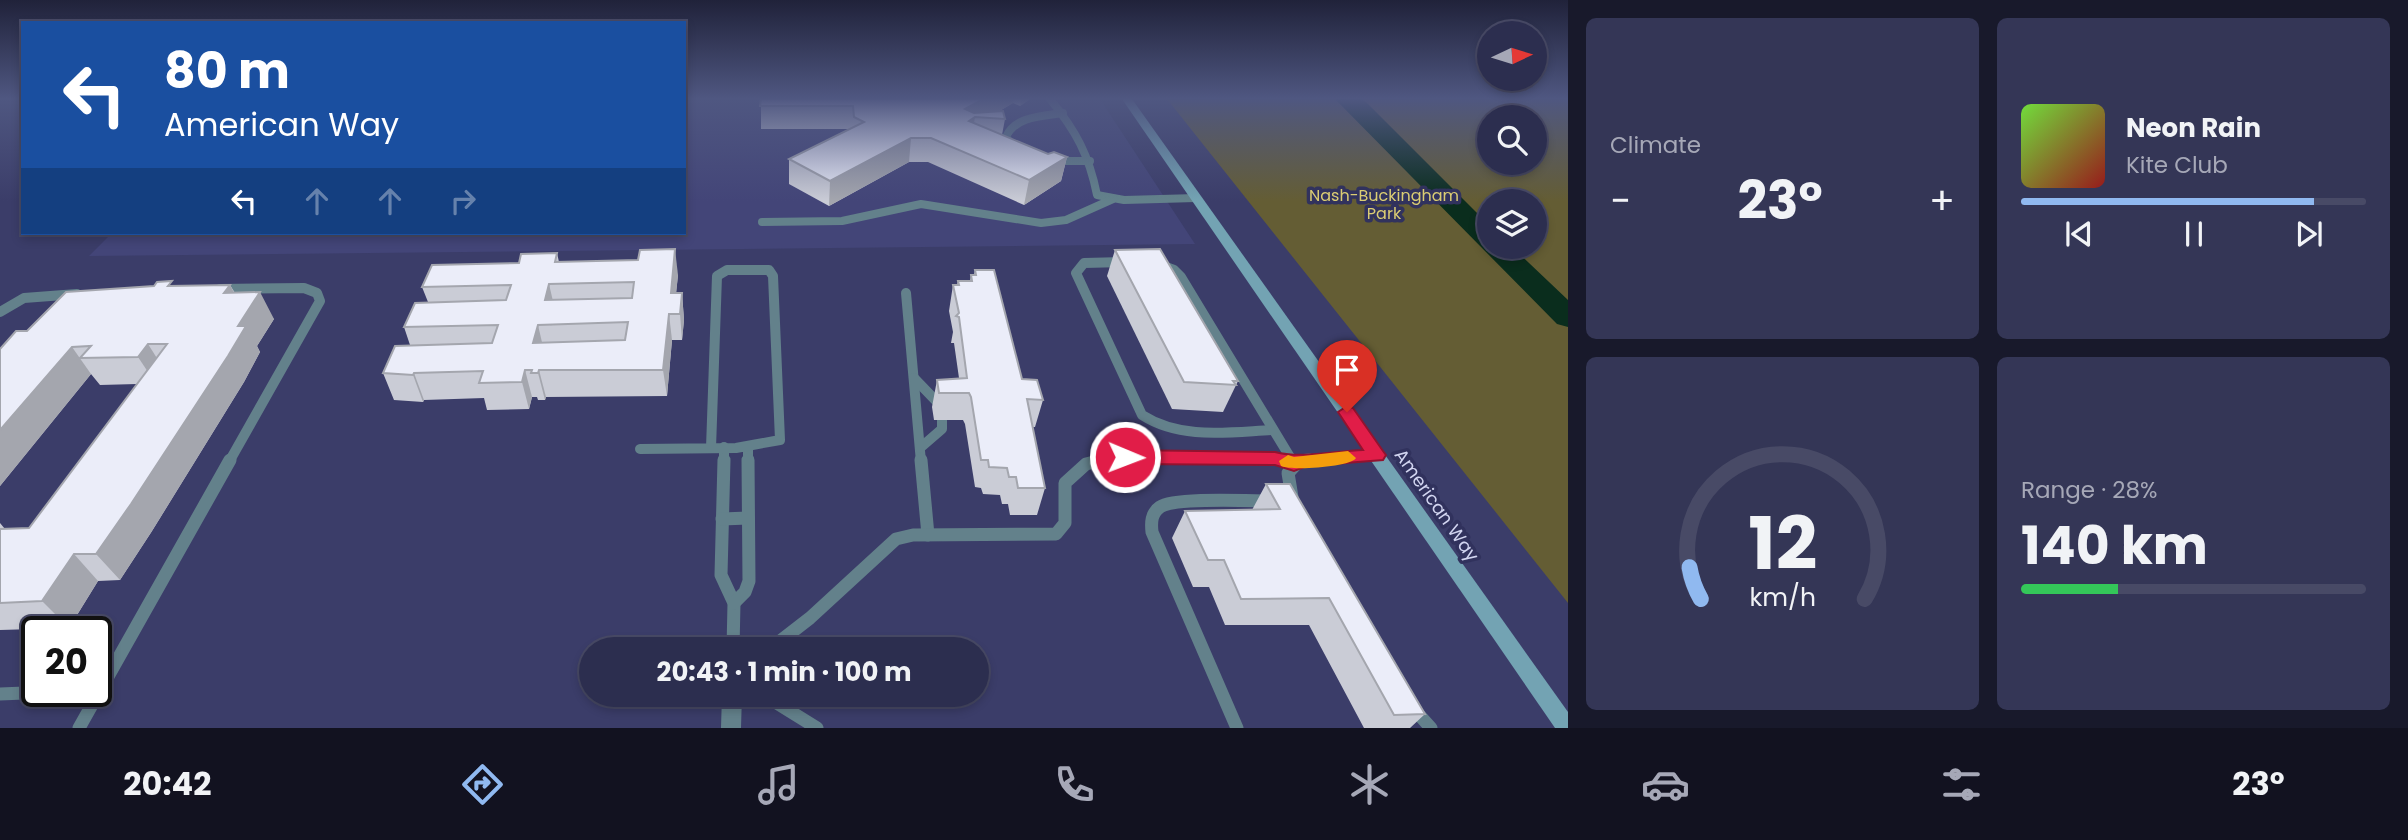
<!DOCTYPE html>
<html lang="en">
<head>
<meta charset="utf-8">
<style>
	body { margin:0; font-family:Poppins,sans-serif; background:#343656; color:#f1f3f6; height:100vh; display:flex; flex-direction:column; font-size:26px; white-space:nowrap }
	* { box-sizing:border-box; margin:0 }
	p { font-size:23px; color:#a6a8b7 }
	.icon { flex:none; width:38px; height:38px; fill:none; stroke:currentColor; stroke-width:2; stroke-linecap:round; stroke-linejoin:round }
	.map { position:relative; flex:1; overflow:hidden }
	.details { display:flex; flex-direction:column; gap:18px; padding:18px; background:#18192b; width:840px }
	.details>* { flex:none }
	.guide { position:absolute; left:21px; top:21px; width:665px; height:214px; border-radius:0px; box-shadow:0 4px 10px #0003,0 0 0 2px #484a66; background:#1a4fa0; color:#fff; overflow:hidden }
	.needle { width:46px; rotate:86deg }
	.tools { position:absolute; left:1477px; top:21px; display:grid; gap:14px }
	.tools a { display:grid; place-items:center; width:70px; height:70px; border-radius:50%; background:#2c2e4f; box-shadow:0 4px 10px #0003,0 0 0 2px #484a66; font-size:35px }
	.speed { position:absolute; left:21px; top:616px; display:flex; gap:14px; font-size:35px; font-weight:700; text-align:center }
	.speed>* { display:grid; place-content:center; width:91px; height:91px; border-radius:50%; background:#2c2e4f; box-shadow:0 4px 10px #0003,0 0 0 2px #484a66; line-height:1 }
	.speed .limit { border:4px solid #111; border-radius:10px; background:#fff; color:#111 }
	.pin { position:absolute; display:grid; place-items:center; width:60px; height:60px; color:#fff; margin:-72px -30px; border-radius:50% 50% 50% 0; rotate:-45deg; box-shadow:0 0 7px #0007 }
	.pin .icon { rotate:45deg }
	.me { position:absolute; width:77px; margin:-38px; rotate:91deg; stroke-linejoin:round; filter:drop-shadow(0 0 5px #0008) }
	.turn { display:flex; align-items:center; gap:24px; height:147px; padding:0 28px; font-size:32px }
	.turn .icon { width:91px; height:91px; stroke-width:2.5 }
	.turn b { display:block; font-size:49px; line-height:60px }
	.lanes { display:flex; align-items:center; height:66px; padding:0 28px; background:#0003; justify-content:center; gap:35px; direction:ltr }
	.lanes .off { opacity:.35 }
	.big { font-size:52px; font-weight:700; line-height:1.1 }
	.details .widget { flex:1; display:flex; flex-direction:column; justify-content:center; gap:10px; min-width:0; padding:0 24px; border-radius:10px; background:#343656 }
	.details .dial { align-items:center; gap:0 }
	.dial svg { height:182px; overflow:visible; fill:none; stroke:#484a66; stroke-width:7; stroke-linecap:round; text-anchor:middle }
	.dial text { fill:#f1f3f6; stroke:none }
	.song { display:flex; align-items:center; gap:21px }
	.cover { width:84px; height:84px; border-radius:10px; background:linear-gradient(135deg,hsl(100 70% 55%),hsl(0 70% 35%)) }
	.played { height:7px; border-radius:4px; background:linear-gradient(90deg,#90b9f0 85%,#484a66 85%) }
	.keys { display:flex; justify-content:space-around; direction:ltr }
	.heat { display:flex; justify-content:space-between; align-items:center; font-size:38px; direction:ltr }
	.charge { height:10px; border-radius:5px; background:linear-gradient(90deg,#34c759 28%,#484a66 0) }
	.details .tiles { flex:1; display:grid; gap:18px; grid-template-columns:repeat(2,1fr) }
	.trip { position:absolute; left:579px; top:637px; width:410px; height:70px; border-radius:35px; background:#2c2e4f; box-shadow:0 4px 10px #0003,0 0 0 2px #484a66; font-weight:700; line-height:70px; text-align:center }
	.menu { display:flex; height:112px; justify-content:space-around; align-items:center; background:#121220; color:#a6a8b7 }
	.menu .icon { width:49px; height:49px }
	.menu .current { color:#90b9f0 }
	.menu b { font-size:32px; color:#f1f3f6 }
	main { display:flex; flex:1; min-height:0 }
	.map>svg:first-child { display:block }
	.built { fill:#434578 }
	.green { fill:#645d34; fill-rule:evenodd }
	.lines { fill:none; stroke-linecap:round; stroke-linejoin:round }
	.river { fill:#0a2d1d; fill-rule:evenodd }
	.lane-far2 { stroke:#63818b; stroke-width:8 }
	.lane-far1 { stroke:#63818b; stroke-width:10 }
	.lane { stroke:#63818b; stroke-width:13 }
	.street { fill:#63818b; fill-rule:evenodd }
	.secondary { fill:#73a3b3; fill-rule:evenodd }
	.wall { fill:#caccd6 }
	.shaded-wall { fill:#a4a6ae }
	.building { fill:#ebedf9; stroke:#a4a6ae; stroke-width:2; fill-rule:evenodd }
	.route { fill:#e11d48; stroke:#92132f; stroke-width:2 }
	.slow { fill:#f59e0b }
	.labels { text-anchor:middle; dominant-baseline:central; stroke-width:7; stroke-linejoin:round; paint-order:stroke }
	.far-park-label { font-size:16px; fill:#dbcd73; stroke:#31325d }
	.street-label { font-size:18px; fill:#d2d5f0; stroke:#31325d }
</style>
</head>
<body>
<main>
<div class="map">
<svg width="1568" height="728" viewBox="0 0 1568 728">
	<rect width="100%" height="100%" fill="#3b3d69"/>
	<polygon class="built" points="684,99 1100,99 1195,244 89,256 112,233 684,233"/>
	<path class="green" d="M 1167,99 L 1568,99 L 1568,603 ZM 1489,117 L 1535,117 L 1535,163 L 1489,163 ZM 1489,201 L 1535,201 L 1535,247 L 1489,247 Z"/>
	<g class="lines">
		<polygon class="river" points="1335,99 1361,99 1367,103 1489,225 1489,247 1512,247 1568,300 1568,327 1557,324"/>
		<g class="lane-far2">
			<path d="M 1050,99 C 1076,131 1089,155 1097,195 L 1124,200 L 1196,198"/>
			<path d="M 1013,146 L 1006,137 C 1015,116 1043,116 1063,113"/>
			<polyline points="1054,161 1090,161"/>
			<polyline points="762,222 842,221 921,204 1041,223 1066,220 1113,199"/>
		</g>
		<g class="lane-far1">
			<path d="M 1124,262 L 1084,263 L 1076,273 L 1142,415 C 1181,440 1229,432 1273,430"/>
			<polyline points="1158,264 1174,270 1181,277 1293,462"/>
			<polyline points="220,289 304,288 317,293 320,301 229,462"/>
			<polyline points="906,293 921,462"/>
			<polyline points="0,312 24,298 77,294"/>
			<polyline points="914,378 941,406"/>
			<polyline points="748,447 748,462"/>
			<polyline points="920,448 942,429 942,420"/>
			<polyline points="640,449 736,448 780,440 773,276 769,270 727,270 717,276 711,448"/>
			<polyline points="724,462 724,447"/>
			<polyline points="1094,462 1111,458 1275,459 1286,462"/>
			<polyline points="1298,462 1377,455"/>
		</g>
		<g class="lane">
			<polyline points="724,460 721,575 734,603 733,649"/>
			<polyline points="921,460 928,535"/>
			<polyline points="1280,460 1294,464"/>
			<polyline points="1292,460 1294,464"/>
			<polyline points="1292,497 1288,473 1299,461 1309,460"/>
			<polyline points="722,519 748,518"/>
			<polyline points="734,603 745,592 749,581 748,460"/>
			<polyline points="770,649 810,618 896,539 913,535 1056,534 1065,523 1065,483 1086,464 1102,460"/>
			<polyline points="0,694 73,691"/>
			<polyline points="764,695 817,728"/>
			<polyline points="1413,708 1431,728"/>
			<polyline points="79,728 230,460"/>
			<path d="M 1237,728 L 1152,532 C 1151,523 1151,513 1160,507 C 1174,497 1250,501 1271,501"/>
		</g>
		<polygon class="street" points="722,695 742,695 741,728 721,728"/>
		<polygon class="secondary" points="1122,99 1132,99 1568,712 1568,728 1555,728"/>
	</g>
	<g class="wall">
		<polygon points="761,99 1030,99 1020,106 1013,103 998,112 1005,119 1002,135 1048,154 1067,157 1061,181 1024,205 928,162 909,162 829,206 789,184 789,159 850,129 761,129"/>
		<polygon points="1115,250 1238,381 1223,412 1172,409 1107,276"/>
		<polygon points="557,253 559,262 678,275 676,293 682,293 684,320 682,340 672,340 667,396 546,397 545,400 538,400 537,397 532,397 529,409 487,410 484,398 424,400 423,402 394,400 383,373 410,345 404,327 428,302 422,287"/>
		<polygon points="975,270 1022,379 1043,400 1035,427 1033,427 1045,488 1037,515 1010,515 1008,504 1002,504 1000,495 983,494 981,488 975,487 965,424 963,420 934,420 932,407 937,380 959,378 954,343 951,343 953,332 949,311 953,285 957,285 958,281 970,281 971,275 974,275"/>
		<polygon points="230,285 235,293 274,319 257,346 260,352 244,382 152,531 120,580 98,581 69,628 0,630 0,523 5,529 29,528 137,384 100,385 91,374 0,486 0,349 27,331 175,286"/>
		<polygon points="1266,484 1425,714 1410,728 1364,728 1309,625 1225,625 1209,587 1193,587 1172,538 1185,511 1252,510"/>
	</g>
	<g class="shaded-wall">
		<polygon points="983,99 1014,99 1013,103 987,118 975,117 971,141 965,109"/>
		<polygon points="1021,99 1030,99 1020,106"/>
		<polygon points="911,138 909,162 829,206 830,181"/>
		<polygon points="1067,157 1061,181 1024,205 1029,180"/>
		<polygon points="675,249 678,275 674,314 671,293"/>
		<polygon points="549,284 555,310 551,326 545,300"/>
		<polygon points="230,285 244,311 224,293"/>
		<polygon points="260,292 274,319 257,346 260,352 244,382 152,531 120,580 96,554 238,326"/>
		<polygon points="682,293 684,320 682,340 680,314"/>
		<polygon points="669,314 672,340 667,396 663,370"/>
		<polygon points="538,325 544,351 533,343"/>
		<polygon points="148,344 165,371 156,384 138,357"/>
		<polygon points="72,347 91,374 0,486 0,430"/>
		<polygon points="525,370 532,397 529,409 522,382"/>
		<polygon points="539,370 546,397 545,400 538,373"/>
		<polygon points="414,373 424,400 423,402 413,375"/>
		<polygon points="74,554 98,581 69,628 42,601"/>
	</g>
	<g class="building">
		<polygon points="761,99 983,99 965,109 974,113 1003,111 1005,119 975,117 969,121 1048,154 1054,152 1067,157 1029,180 931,138 911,138 830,181 789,159 864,122 854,117 853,106 760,106"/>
		<path d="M 675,249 L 671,293 L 682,293 L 680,314 L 669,314 L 663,370 L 539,370 L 538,373 L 531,373 L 532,370 L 525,370 L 522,382 L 479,383 L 483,371 L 414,373 L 413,375 L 383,373 L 395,346 L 492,343 L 498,325 L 404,327 L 415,303 L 506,300 L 511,285 L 422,287 L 432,265 L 519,263 L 521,254 L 557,253 L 555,262 L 638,260 L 640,250 ZM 634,282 L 632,298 L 545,300 L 549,284 ZM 628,322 L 625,340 L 533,343 L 538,325 Z"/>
		<polygon points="1160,249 1238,381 1233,381 1236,385 1184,382 1115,250"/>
		<polygon points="975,270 994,270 1022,379 1037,380 1043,400 1027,399 1045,488 1018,488 1016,477 1009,477 1007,468 989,467 988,460 981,460 971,397 969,393 939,393 937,380 967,378 959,317 956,316 959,313 953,285 959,285 958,281 972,281 971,275 976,275"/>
		<polygon points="172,281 168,286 230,285 224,293 260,292 238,326 246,326 228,356 131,504 96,554 74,554 42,601 0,603 0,529 29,528 167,344 148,344 138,357 80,358 91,346 72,347 0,430 0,349 16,331 27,331 66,292 154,286 157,282"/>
		<polygon points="1266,484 1290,484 1425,714 1394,715 1329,598 1241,599 1224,560 1208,560 1185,511 1280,509"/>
	</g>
	<linearGradient id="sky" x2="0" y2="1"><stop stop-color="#20223a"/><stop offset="0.49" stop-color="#4f5781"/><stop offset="1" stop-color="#4f5781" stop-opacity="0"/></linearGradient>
	<rect width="1568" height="201" fill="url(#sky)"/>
	<path class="route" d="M 1347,406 L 1353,408 L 1383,451 L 1386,455 L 1383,460 L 1307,466 L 1294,471 L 1275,465 L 1125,464 L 1116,457 L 1125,450 L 1275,452 C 1301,459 1334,451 1363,450 L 1338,412 Z"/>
	<path class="slow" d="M 1348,451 L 1356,458 C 1351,467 1292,471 1281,466 L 1279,461 L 1288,455 L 1294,457 Z"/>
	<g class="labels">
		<g class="far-park-label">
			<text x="1384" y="195">Nash-Buckingham<tspan x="1384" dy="18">Park</tspan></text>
		</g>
		<g class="street-label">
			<text transform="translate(1437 505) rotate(55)">American Way</text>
		</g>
	</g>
</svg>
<div class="tools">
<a><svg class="needle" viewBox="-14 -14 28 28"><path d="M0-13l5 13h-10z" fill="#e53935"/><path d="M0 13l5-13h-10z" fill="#a6a8b7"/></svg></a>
<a><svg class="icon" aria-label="search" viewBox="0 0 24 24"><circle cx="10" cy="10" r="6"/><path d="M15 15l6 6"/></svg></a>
<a><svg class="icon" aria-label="layers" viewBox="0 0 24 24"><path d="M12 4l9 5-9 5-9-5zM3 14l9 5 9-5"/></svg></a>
</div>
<div class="speed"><div class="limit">20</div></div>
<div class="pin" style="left:1347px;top:412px;background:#d93025"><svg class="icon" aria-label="arrive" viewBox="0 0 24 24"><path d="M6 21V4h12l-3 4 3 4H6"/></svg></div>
<svg class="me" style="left:1125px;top:457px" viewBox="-20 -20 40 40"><circle r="17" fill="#e11d48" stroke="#fff" stroke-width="3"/><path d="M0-11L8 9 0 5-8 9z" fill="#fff"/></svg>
<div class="trip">20:43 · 1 min · 100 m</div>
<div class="guide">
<div class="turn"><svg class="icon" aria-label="left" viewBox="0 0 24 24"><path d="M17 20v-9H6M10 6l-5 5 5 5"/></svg><div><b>80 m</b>American Way</div></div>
<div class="lanes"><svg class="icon" aria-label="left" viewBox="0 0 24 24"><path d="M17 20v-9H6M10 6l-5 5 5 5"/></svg><svg class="icon off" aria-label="ahead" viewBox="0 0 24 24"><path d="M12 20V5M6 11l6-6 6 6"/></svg><svg class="icon off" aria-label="ahead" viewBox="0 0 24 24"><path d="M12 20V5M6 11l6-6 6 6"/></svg><svg class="icon off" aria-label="right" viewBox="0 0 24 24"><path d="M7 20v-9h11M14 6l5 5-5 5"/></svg></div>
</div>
</div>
<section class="details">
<div class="tiles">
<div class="widget"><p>Climate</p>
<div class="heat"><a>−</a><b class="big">23°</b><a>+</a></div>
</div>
<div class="widget">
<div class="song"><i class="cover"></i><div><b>Neon Rain</b><p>Kite Club</p></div></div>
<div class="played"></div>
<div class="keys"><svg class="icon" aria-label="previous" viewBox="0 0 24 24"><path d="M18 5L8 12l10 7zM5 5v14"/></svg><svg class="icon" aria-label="pause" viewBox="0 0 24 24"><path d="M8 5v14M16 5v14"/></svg><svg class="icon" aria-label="next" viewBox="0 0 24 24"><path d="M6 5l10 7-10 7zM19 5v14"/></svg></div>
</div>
<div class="widget dial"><svg viewBox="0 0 100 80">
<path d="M14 69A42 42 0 1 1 86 69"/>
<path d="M14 69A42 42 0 0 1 9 55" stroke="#90b9f0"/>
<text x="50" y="56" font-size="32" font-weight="700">12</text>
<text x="50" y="72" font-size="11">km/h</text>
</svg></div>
<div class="widget"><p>Range · 28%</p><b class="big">140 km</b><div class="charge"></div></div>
</div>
</section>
</main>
<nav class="menu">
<b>20:42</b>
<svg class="icon current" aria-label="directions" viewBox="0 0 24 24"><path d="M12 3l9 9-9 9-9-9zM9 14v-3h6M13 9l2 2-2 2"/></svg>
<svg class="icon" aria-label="music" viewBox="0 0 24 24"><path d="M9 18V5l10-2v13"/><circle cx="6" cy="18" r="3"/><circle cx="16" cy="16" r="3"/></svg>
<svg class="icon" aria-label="phone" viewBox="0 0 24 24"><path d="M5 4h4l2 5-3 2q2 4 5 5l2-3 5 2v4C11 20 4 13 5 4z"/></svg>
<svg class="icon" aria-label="climate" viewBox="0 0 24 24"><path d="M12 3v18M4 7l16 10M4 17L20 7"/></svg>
<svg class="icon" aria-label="car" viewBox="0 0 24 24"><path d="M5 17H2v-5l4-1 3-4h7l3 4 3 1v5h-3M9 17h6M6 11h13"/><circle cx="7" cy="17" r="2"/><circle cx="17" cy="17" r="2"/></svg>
<svg class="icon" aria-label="filters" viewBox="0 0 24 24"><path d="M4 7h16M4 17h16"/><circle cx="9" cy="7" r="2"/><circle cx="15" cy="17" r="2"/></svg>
<b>23°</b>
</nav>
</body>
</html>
